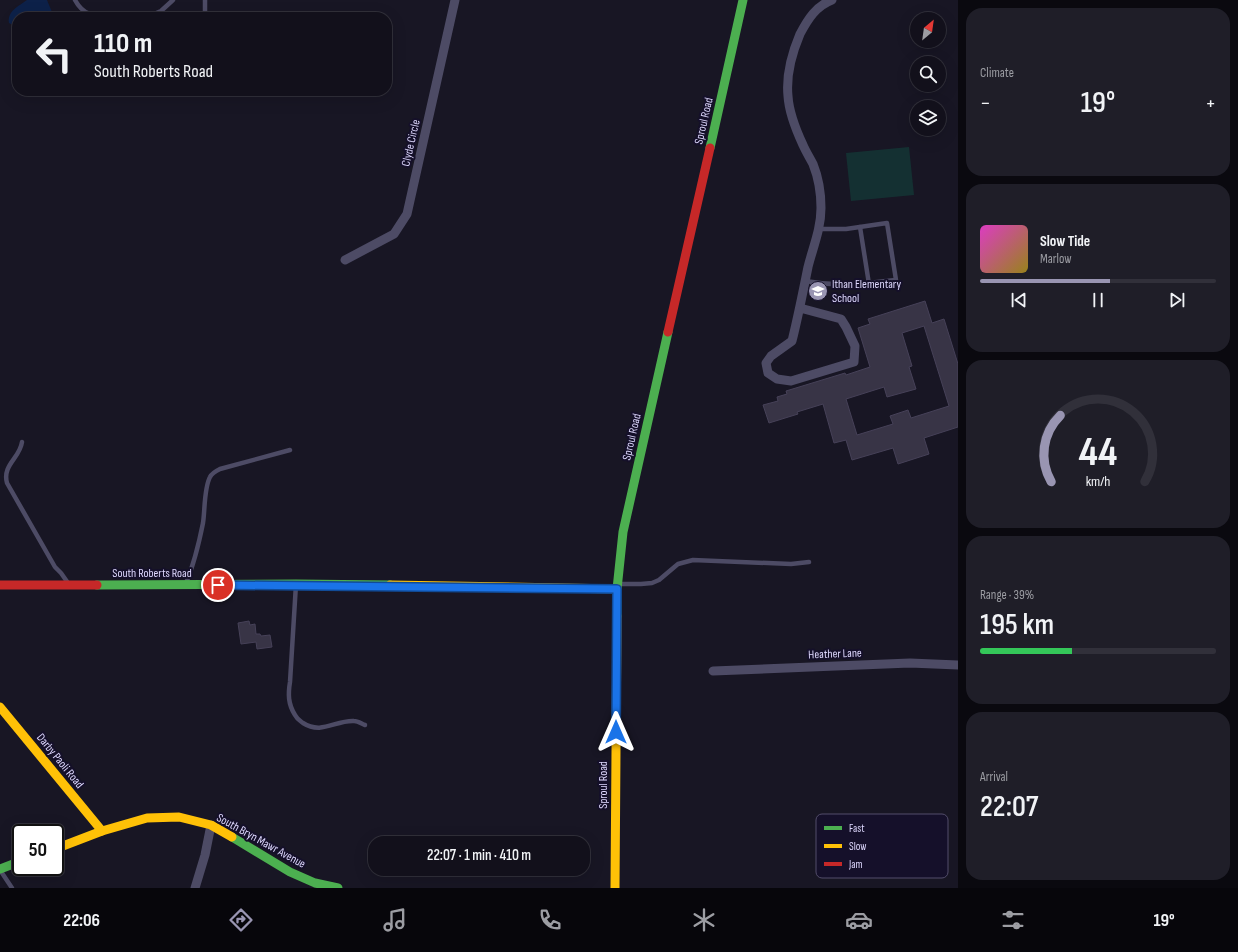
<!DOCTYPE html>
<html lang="en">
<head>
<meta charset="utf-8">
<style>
	body { margin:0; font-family:"Sofia Sans Condensed",sans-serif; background:#1f1e28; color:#f1f3f6; height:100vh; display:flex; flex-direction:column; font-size:15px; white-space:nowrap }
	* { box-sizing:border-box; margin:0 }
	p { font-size:13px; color:#9c9da3 }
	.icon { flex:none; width:22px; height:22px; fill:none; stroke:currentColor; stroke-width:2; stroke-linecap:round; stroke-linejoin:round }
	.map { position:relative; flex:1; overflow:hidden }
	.side { display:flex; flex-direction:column; gap:8px; padding:8px; background:#0a090f; width:280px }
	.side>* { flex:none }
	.top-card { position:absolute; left:12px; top:12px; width:380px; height:84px; border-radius:16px; box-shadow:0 4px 16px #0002,0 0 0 1px #31303a; background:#12101b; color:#f1f3f6; overflow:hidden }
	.needle { width:26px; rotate:29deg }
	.buttons { position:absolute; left:910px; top:12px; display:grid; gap:8px }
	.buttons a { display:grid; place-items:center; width:36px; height:36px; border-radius:50%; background:#12101b; box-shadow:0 4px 16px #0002,0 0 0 1px #31303a; font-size:20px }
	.speed { position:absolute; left:12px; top:824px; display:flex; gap:8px; font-size:20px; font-weight:700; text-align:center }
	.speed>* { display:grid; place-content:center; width:52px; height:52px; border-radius:50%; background:#12101b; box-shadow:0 4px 16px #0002,0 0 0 1px #31303a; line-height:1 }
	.speed .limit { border:2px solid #111; border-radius:6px; background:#fff; color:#111 }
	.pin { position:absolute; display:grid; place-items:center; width:34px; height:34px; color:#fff; margin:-17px; border:2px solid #fff; border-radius:50%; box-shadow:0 1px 4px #0007 }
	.me { position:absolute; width:44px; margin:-22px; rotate:0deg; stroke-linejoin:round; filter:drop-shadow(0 0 3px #0008) }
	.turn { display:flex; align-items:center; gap:14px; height:84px; padding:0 16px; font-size:18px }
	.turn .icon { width:52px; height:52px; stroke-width:2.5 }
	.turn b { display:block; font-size:28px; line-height:34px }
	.big { font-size:30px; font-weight:600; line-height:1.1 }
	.side .card { flex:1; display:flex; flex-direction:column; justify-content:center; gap:6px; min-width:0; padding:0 14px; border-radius:16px; background:#1f1e28 }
	.side .dial { align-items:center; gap:0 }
	.dial svg { height:104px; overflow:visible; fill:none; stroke:#31303a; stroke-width:7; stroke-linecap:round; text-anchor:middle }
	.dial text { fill:#f1f3f6; stroke:none }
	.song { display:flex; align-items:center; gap:12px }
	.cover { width:48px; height:48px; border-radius:6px; background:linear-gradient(135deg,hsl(310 70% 55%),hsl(50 70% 35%)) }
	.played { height:4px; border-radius:2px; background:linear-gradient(90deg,#9995b2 55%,#31303a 55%) }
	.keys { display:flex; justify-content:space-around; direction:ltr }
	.heat { display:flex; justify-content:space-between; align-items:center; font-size:22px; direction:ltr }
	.charge { height:6px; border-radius:3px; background:linear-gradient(90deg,#34c759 39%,#31303a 0) }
	.trip { position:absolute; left:368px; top:836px; width:222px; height:40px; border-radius:16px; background:#12101b; box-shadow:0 4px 16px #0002,0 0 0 1px #31303a; font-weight:600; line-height:40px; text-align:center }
	.menu { display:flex; height:64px; justify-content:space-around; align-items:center; background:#07060b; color:#9c9da3 }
	.menu .icon { width:28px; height:28px }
	.menu .on { color:#9995b2 }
	.menu b { font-size:18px; color:#f1f3f6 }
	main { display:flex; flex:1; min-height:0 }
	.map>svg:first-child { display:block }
	.green { fill:#143032 }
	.water { fill:#0d2149 }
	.building { fill:#383446; stroke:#464158; fill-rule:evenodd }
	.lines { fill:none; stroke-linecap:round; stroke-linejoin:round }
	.lane { stroke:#4d4b65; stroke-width:4.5 }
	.street { stroke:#4d4b65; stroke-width:9 }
	.fast { stroke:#4caf50; stroke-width:9 }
	.slow { stroke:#ffc107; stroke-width:9 }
	.jam { stroke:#c62828; stroke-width:9 }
	.route-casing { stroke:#114b97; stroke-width:10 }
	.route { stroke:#1a73e8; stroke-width:7 }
	.labels { text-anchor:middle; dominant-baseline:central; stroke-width:4; stroke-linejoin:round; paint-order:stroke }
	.street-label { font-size:12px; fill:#dfd9ff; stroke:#15102a }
	.poi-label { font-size:12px; fill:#dfd9ff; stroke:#15102a; text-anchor:start }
	.key { fill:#15102a; stroke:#524c6a; stroke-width:1 }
	.key-label { font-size:11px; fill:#dfd9ff }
</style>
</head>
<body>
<main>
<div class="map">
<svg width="958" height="888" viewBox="0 0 958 888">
	<rect width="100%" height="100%" fill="#181624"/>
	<polygon class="green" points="909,147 914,195 851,201 846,153"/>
	<path class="water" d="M 27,0 L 47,0 L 54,17 L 17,17 L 17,27 L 9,23 C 7,11 19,6 27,0 Z"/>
	<g class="building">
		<path d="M 925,301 L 932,323 L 944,319 L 958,364 L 958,427 L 924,438 L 929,454 L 898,464 L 893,448 L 852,460 L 846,440 L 834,443 L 823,404 L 797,412 L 798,414 L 769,423 L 763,405 L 778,401 L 777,397 L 787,394 L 786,391 L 845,373 L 846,375 L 870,367 L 858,328 L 870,324 L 868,319 ZM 924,326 L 949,406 L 911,418 L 908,410 L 890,416 L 893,424 L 857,435 L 846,399 L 884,387 L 887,397 L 916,389 L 909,367 L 912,366 L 902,333 Z"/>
		<polygon points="249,621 250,625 255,624 256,634 260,634 261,636 270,635 272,647 257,649 256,642 241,644 238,623"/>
	</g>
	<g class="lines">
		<g class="lane">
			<path d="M 75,0 C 84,17 96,16 113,17"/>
			<polyline points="205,0 205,17"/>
			<polyline points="147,17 161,11 173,0"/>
			<polyline points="860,227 869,284"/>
			<path d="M 805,281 C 839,287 862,284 896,280 L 887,223 L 846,229 L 819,229"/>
			<path d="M 22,442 C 20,458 2,465 7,483 L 55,567 L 61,573 L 68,583"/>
			<path d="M 186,583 C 194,564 199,543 203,523 C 205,510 204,488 210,477 C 212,473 216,471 220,469 L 290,450"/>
			<path d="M 296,584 L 290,682 C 288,694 288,704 295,715 C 297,719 299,720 303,723 C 322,735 335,720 354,721 C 358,721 362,724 365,725"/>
			<polyline points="619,584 641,584 652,583 659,580 678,564 693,560 791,564 809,562"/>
			<polyline points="0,870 12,888"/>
		</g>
		<g class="street">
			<polyline points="345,260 394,234 407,214 455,0"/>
			<path d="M 800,308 L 841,319 L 846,327 L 855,346 L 854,362 L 791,381 L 777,379 L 768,373 L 766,363 L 771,356 L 792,341 C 798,317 803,292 808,267 C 813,247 821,229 821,208 C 821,193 819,179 813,164 C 810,158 806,152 803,145 C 796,130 789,113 788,96 C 786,76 792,53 800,34 C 808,19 816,6 832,0"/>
			<polyline points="713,671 910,663 958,665"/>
			<polyline points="195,888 205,855 211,825"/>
		</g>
		<g class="fast">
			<polyline points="710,148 743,0"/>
			<polyline points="97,585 296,584 390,585"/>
			<polyline points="617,616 617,589 623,532 668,332"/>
			<polyline points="232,837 290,872 315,883 338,888"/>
			<polyline points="0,869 21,861"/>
		</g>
		<g class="slow">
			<polyline points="390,585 617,589"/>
			<polyline points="0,707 102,831"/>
			<polyline points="55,849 102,831 147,818 179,817 211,825 232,837"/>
			<polyline points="615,888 617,616"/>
		</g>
		<g class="jam">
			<polyline points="668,332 710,148"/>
			<polyline points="0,585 97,585"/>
		</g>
	</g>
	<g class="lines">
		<defs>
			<polyline id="route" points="218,585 617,589 616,732"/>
		</defs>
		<use href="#route" class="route-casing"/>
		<use href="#route" class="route"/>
	</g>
	<defs>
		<symbol id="school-disc" viewBox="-11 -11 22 22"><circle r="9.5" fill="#9995b2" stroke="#15102a"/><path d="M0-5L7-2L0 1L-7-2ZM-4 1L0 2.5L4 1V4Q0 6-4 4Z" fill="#fff"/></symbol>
	</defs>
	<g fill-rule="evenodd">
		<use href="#school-disc" x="807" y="280" width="22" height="22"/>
	</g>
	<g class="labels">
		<g class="street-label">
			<text transform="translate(704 121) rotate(-77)">Sproul Road</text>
			<text transform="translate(411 143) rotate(-77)">Clyde Circle</text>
			<text transform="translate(632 437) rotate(-77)">Sproul Road</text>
			<text x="152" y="573">South Roberts Road</text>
			<text transform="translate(835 654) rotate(-2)">Heather Lane</text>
			<text transform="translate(60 761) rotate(51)">Darby Paoli Road</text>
			<text transform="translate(603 785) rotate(-90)">Sproul Road</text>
			<text transform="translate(261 841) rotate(29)">South Bryn Mawr Avenue</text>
		</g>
		<g class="poi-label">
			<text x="832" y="284">Ithan Elementary<tspan x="832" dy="14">School</tspan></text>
		</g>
	</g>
	<rect x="816" y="814" width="132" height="64" rx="6" class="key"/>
	<rect x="824" y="826" width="18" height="4" fill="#4caf50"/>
	<rect x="824" y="844" width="18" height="4" fill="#ffc107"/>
	<rect x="824" y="862" width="18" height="4" fill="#c62828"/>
	<g class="key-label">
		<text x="849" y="832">Fast</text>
		<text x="849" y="850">Slow</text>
		<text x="849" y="868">Jam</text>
	</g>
</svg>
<div class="buttons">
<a><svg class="needle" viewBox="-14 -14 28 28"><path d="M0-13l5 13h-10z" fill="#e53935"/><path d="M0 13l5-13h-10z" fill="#9c9da3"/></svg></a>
<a><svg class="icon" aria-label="search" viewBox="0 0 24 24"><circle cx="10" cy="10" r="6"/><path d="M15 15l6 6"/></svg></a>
<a><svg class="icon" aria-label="layers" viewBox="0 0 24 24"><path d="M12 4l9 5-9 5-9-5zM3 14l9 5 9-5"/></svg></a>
</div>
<div class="speed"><div class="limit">50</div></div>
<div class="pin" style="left:218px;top:585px;background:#d93025"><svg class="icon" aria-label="arrive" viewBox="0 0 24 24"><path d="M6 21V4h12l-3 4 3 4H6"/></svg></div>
<svg class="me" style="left:616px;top:732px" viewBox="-20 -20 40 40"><path d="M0-17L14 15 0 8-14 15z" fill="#1a73e8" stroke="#fff" stroke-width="4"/></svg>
<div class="trip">22:07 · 1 min · 410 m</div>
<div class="top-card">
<div class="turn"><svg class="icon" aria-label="left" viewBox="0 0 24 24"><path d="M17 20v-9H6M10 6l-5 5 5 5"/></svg><div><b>110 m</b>South Roberts Road</div></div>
</div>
</div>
<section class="side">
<div class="card"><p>Climate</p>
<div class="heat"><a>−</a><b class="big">19°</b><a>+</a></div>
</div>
<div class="card">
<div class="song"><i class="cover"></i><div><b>Slow Tide</b><p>Marlow</p></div></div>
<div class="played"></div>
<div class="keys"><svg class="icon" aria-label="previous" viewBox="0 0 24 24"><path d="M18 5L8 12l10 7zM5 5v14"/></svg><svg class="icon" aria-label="pause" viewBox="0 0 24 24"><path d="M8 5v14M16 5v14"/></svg><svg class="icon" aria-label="next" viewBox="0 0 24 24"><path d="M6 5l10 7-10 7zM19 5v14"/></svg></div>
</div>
<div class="card dial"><svg viewBox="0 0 100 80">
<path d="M14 69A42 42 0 1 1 86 69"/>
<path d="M14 69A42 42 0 0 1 21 18" stroke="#9995b2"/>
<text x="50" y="56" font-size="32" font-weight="700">44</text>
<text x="50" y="72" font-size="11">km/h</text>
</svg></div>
<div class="card"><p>Range · 39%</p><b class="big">195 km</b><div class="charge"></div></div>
<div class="card"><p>Arrival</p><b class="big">22:07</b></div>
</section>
</main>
<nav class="menu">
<b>22:06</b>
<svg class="icon on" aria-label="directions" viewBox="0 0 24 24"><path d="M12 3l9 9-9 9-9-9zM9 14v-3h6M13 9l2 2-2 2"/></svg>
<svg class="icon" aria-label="music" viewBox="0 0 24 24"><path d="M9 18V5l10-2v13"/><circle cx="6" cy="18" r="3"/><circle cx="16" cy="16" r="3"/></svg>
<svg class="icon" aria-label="phone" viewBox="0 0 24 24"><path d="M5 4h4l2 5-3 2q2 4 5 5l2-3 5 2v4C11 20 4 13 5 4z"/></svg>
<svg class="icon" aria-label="climate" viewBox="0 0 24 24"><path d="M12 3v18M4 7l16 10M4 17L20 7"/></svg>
<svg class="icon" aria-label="car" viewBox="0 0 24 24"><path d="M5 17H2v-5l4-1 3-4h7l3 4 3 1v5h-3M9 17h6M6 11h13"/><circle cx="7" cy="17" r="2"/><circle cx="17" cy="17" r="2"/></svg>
<svg class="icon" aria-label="filters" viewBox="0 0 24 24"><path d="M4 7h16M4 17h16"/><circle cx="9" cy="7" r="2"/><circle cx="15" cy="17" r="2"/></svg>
<b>19°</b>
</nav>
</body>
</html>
